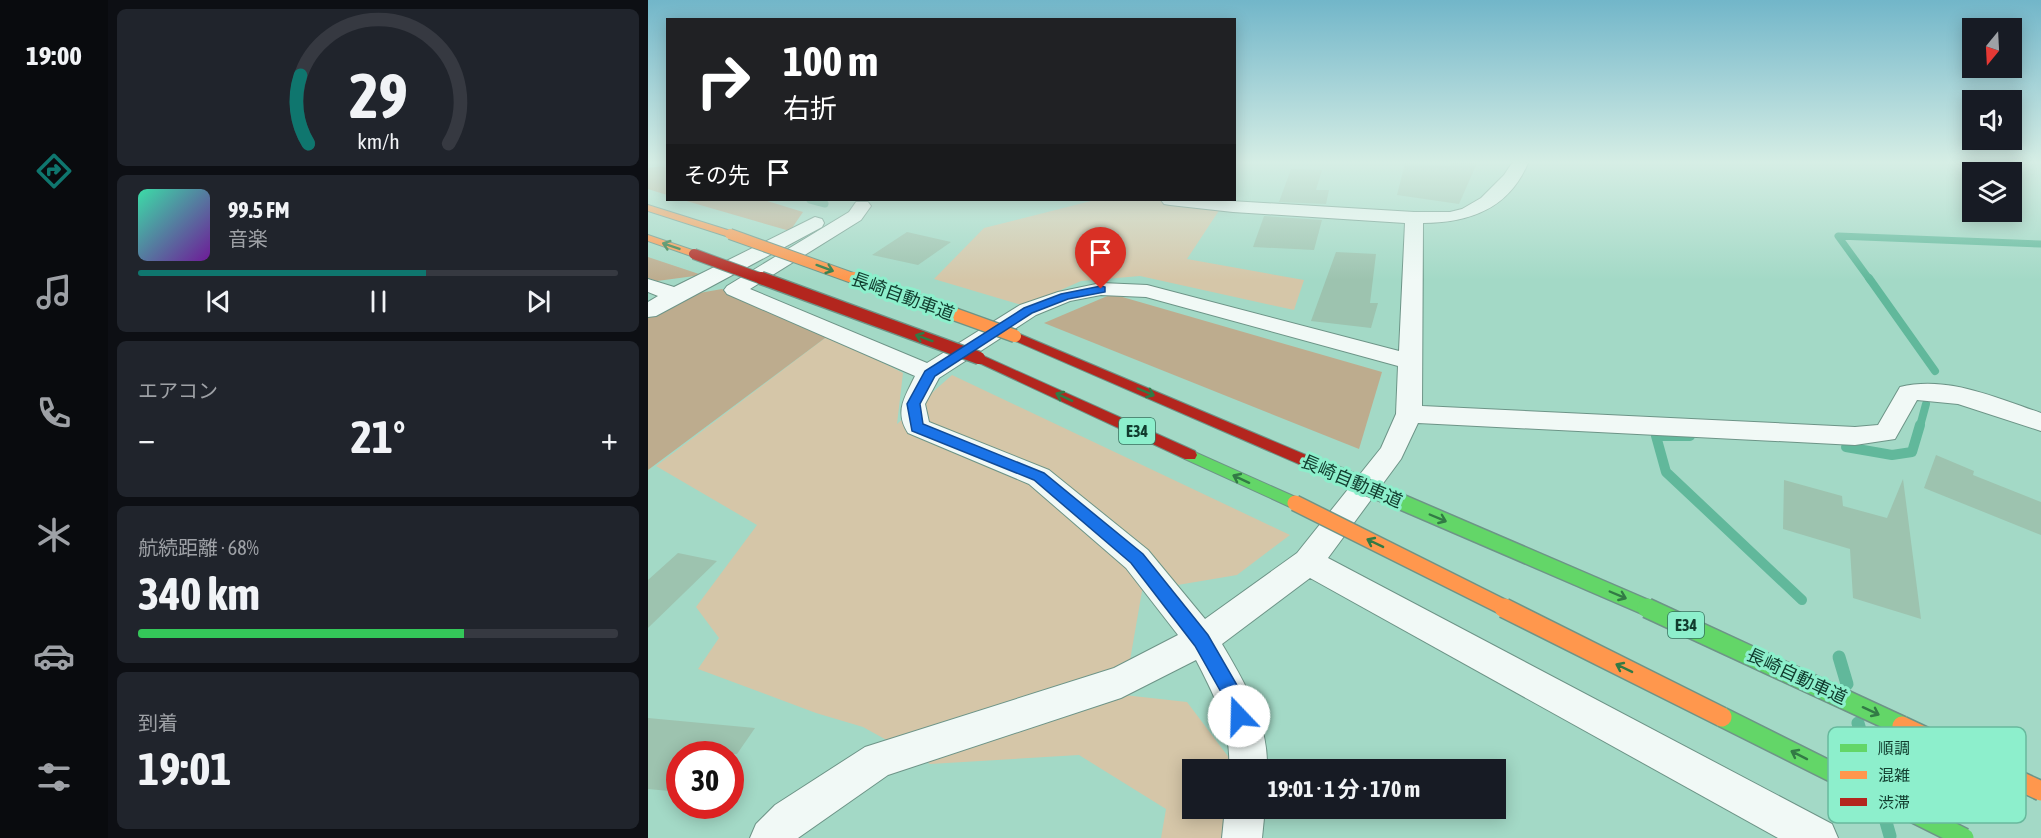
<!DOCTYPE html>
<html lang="ja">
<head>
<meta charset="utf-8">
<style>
	body { margin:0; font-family:"Asap Condensed","Noto Sans JP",sans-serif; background:#20242c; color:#f1f3f6; height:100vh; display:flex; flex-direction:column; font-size:22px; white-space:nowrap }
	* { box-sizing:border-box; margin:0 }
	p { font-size:20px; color:#9ea1a6 }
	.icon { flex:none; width:33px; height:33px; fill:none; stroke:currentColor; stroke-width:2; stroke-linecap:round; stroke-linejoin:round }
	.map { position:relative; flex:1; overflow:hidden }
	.side { display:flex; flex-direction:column; gap:9px; padding:9px; background:#0d0f14; width:540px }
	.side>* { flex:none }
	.guide { position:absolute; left:18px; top:18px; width:570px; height:183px; border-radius:0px; box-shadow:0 3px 15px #0003; background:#202124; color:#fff; overflow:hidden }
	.needle { width:39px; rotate:198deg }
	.buttons { position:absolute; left:1314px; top:18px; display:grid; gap:12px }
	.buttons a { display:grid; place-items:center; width:60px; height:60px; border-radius:0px; background:#171b24; box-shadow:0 3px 15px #0003; font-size:30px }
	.speed { position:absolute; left:18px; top:741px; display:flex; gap:12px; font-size:30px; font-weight:700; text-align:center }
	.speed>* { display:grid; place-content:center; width:78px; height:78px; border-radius:50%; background:#171b24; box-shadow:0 3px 15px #0003; line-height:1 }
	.speed .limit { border:9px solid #d22; background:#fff; color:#111 }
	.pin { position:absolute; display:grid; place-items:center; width:51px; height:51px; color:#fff; margin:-62px -26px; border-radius:50% 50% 50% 0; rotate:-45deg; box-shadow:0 0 6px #0007 }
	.pin .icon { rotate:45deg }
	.me { position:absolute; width:66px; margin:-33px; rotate:339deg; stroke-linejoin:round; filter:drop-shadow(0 0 4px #0008) }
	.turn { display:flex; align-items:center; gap:21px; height:126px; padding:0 18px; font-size:27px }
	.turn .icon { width:78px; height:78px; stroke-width:2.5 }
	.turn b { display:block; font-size:42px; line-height:51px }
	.then { display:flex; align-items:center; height:57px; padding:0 18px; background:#0003; gap:12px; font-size:22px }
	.big { font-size:45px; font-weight:700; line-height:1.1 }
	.side .widget { flex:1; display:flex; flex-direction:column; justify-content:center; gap:9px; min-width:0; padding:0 21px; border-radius:9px; background:#20242c }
	.side .dial { align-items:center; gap:0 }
	.dial svg { height:156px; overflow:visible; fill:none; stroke:#363941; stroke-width:7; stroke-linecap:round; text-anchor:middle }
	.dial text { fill:#f1f3f6; stroke:none }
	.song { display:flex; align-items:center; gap:18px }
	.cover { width:72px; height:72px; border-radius:9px; background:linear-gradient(135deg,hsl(160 70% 55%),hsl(280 70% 35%)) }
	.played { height:6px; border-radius:3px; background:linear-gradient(90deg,#0f766e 60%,#363941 60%) }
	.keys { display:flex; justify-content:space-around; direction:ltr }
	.heat { display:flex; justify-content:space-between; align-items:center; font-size:33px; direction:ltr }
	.charge { height:9px; border-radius:4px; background:linear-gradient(90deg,#34c759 68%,#363941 0) }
	.trip { position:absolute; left:534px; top:759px; width:324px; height:60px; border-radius:0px; background:#171b24; box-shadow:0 3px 15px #0003; font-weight:700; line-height:60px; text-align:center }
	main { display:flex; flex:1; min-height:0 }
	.menu { display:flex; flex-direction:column; width:108px; justify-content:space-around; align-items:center; background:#090b0e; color:#9ea1a6 }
	.menu .icon { width:42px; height:42px }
	.menu .active { color:#0f766e }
	.menu b { font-size:27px; color:#f1f3f6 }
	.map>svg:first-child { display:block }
	.green { fill:#d5c6a8 }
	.forest { fill:#bdac8e }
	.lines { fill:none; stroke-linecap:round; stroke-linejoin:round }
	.stream-far3 { stroke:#61b89b; stroke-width:7 }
	.stream-far2 { stroke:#61b89b; stroke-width:8 }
	.stream-far1 { stroke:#61b89b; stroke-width:10 }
	.stream { stroke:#61b89b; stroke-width:13 }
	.building { fill:#9dc3af }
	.street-casing { stroke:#6d9487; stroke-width:2 }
	.fast-casing { stroke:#6d9487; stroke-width:2 }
	.slow-casing { stroke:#6d9487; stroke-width:2 }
	.jam-casing { stroke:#6d9487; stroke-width:2 }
	.street { fill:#f1f9f6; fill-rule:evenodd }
	.fast { fill:#63d668; fill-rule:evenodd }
	.slow { fill:#ff974d; fill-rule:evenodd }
	.jam { fill:#b3261e; fill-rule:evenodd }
	.fast-bridge-far1-casing { stroke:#6d9487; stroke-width:18; stroke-linecap:butt }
	.fast-bridge-casing { stroke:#6d9487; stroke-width:22; stroke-linecap:butt }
	.slow-bridge-far3-casing { stroke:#6d9487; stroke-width:12; stroke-linecap:butt }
	.slow-bridge-far2-casing { stroke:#6d9487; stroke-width:15; stroke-linecap:butt }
	.slow-bridge-far1-casing { stroke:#6d9487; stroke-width:18; stroke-linecap:butt }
	.slow-bridge-casing { stroke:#6d9487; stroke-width:22; stroke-linecap:butt }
	.jam-bridge-far1-casing { stroke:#6d9487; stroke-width:12; stroke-linecap:butt }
	.jam-bridge-casing { stroke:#6d9487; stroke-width:15; stroke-linecap:butt }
	.fast-bridge-far1 { stroke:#63d668; stroke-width:15 }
	.fast-bridge { stroke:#63d668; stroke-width:19 }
	.slow-bridge-far3 { stroke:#ff974d; stroke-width:10 }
	.slow-bridge-far2 { stroke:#ff974d; stroke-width:12 }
	.slow-bridge-far1 { stroke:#ff974d; stroke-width:15 }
	.slow-bridge { stroke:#ff974d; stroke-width:19 }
	.jam-bridge-far1 { stroke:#b3261e; stroke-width:10 }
	.jam-bridge { stroke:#b3261e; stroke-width:12 }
	.oneway { stroke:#327a45 }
	.route { fill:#1a73e8; stroke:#114b97; stroke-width:1.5 }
	.labels { text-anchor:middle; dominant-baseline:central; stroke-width:6; stroke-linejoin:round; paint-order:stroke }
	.shield { fill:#8defcc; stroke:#36725d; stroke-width:1.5 }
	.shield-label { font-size:16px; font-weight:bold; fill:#113c2e }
	.street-label { font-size:18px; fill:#113c2e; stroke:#8defcc }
	.key { fill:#8defcc; stroke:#68b99d; stroke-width:1.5 }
	.key-label { font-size:16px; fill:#113c2e }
</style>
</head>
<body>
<main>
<nav class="menu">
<b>19:00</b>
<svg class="icon active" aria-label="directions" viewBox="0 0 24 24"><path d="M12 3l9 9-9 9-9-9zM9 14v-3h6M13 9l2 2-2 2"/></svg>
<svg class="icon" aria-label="music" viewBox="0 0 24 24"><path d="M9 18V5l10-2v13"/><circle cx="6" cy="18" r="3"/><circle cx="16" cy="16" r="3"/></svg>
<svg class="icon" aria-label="phone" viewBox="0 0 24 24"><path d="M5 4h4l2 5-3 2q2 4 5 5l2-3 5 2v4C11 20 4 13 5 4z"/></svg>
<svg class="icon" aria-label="climate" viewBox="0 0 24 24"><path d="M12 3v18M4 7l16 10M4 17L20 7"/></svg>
<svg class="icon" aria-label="car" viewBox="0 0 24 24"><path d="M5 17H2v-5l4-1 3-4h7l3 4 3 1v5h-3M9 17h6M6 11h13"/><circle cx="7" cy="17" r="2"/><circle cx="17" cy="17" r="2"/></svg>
<svg class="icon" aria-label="filters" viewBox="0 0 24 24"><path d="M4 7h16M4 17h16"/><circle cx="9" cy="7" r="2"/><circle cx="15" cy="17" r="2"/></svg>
</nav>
<section class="side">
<div class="widget dial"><svg viewBox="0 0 100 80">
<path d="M14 69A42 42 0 1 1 86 69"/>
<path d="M14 69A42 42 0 0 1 10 34" stroke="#0f766e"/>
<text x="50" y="56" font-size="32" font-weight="700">29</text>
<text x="50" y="72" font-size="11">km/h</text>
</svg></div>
<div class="widget">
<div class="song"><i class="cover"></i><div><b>99.5 FM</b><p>音楽</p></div></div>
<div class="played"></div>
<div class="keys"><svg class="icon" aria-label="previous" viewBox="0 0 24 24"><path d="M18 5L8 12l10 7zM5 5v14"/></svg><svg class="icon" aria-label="pause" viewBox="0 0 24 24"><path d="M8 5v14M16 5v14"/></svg><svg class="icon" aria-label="next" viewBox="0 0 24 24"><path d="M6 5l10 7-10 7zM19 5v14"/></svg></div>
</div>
<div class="widget"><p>エアコン</p>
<div class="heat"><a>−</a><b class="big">21°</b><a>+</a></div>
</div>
<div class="widget"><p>航続距離 · 68%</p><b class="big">340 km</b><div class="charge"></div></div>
<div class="widget"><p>到着</p><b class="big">19:01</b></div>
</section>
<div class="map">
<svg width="1393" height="838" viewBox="0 0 1393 838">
	<rect width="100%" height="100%" fill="#a3d9c6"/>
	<g class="green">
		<polygon points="447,200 533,200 574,206 539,259 656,280 646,310 492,276 433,281 377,306 286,279 336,228"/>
		<polygon points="181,335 255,373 249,424 304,375 642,535 589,575 494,591 476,695 539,702 588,767 587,769 544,770 544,808 581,809 575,838 513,838 518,809 431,755 282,764 215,727 168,713 50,669 71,638 48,607 109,525 8,466"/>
	</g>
	<g class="forest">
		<polygon points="14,166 19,168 19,195 0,189 0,168"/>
		<polygon points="35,200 116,200 155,212 142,231"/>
		<polygon points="0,257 54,275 9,281 0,278"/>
		<polygon points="74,289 181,335 0,470 0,302"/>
		<polygon points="464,294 734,372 711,449 396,323"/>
	</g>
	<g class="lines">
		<g class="stream-far3">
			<polyline points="162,200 177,204"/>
			<polyline points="1222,280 1190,236 1393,244"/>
		</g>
		<g class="stream-far2">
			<polyline points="1221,278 1287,371"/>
			<polyline points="1272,426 1278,404"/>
		</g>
		<g class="stream-far1">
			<polyline points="1042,436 1008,436 1018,472 1154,600"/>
			<polyline points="1198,447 1244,455 1264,452 1272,425"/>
		</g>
		<g class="stream">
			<polyline points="1191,657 1199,684"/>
			<polyline points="1210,723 1225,776"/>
			<polyline points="1236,815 1242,836"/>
		</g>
	</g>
	<g class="building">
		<polygon points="757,163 801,166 803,163 829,163 811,204 749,195"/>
		<polygon points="643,169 674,170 668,190 681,190 678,204 631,202"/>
		<polygon points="616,216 674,220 666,250 605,247"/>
		<polygon points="259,232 303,242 270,265 224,255"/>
		<polygon points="688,252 728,254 722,303 730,303 723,328 663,321"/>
		<polygon points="1288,455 1326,471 1325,475 1393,502 1393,535 1276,488"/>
		<polygon points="1255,479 1273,619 1205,598 1202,549 1135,529 1136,480 1194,496 1195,506 1239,518"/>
		<polygon points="30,553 69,561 0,628 0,580"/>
		<polygon points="0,718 107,728 89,754 32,754 32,792 0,789"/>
	</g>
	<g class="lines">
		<defs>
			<g id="street">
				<path d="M 864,163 L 880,163 C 861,209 821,223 775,223 L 774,406 L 1207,427 L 1230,425 L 1252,387 C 1299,375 1349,398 1393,413 L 1393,431 L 1310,404 L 1269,400 L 1247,439 L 1207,445 L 770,423 L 753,459 L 680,558 L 1184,824 L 1190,838 L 1130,838 L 662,578 L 574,644 C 597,683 621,723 619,770 L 581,770 C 584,729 566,695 548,660 L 473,698 L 240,775 L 150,838 L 102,838 L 108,824 L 127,805 L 217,747 L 466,668 L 530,635 L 478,568 L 381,484 L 260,433 C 246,411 257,397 267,376 L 79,294 L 76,290 L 79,286 L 201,212 L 208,202 L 220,202 L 223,206 L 213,220 L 102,289 L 279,363 L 372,305 L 410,292 L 453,283 L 499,285 L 751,351 L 757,223 L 585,212 L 522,205 L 516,204 L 513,200 L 566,200 L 766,212 L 802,212 L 814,209 L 833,198 L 856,175 ZM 453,295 L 498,297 L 750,366 L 748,414 L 733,448 L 649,553 L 557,619 L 500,550 L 401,470 L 281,422 L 277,404 L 291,378 L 388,315 L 422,301 Z"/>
				<polygon points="167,217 174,219 176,223 174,227 8,316 0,317 0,302 10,296 0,292 0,279 26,287"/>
				<polygon points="577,808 617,808 614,838 574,838"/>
			</g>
			<polygon id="fast" points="542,450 652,499 655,503 652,507 642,507 537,459 535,455 537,451"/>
			<g id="slow">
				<polygon points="0,205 86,232 87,234 82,237 78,236 0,211"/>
				<polygon points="0,235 50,252 51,254 46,257 0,241"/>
			</g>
			<g id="jam">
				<polygon points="367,332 684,466 686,470 684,474 674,474 363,339 361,336 363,333"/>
				<polygon points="331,354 547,451 549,455 547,459 537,459 327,361 325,358"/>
			</g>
		</defs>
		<use href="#street" class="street-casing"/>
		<use href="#fast" class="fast-casing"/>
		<use href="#slow" class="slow-casing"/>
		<use href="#jam" class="jam-casing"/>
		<use href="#street" class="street"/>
		<use href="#fast" class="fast"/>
		<use href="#slow" class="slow"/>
		<use href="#jam" class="jam"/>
		<defs>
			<polyline id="fast-bridge-far1" points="679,470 1002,609"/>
			<g id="fast-bridge">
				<polyline points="999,608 1254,726"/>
				<polyline points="1074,717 1316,838"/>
			</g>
			<polyline id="slow-bridge-far3" points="82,234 210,280"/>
			<polyline id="slow-bridge-far2" points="206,278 367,336"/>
			<polyline id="slow-bridge-far1" points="647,503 859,609"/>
			<g id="slow-bridge">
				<polyline points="856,608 1074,717"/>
				<polyline points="1254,726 1393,791"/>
			</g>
			<polyline id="jam-bridge-far1" points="46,254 117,280"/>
			<polyline id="jam-bridge" points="113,278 331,358"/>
		</defs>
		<use href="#fast-bridge-far1" class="fast-bridge-far1-casing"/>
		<use href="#fast-bridge" class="fast-bridge-casing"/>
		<use href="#slow-bridge-far3" class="slow-bridge-far3-casing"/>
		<use href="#slow-bridge-far2" class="slow-bridge-far2-casing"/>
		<use href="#slow-bridge-far1" class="slow-bridge-far1-casing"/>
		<use href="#slow-bridge" class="slow-bridge-casing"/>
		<use href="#jam-bridge-far1" class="jam-bridge-far1-casing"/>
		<use href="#jam-bridge" class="jam-bridge-casing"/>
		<use href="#fast-bridge-far1" class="fast-bridge-far1"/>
		<use href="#fast-bridge" class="fast-bridge"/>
		<use href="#slow-bridge-far3" class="slow-bridge-far3"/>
		<use href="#slow-bridge-far2" class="slow-bridge-far2"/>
		<use href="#slow-bridge-far1" class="slow-bridge-far1"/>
		<use href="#slow-bridge" class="slow-bridge"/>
		<use href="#jam-bridge-far1" class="jam-bridge-far1"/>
		<use href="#jam-bridge" class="jam-bridge"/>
	</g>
	<defs><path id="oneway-shaft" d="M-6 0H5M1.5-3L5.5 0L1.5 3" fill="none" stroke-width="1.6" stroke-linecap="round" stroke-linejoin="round" transform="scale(1.5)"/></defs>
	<g class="oneway">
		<use href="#oneway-shaft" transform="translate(23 246) rotate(-161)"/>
		<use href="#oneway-shaft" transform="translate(177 268) rotate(20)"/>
		<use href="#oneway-shaft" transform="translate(276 338) rotate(-160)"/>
		<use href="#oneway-shaft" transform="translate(498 392) rotate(23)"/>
		<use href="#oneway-shaft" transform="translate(416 397) rotate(-155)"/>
		<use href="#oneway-shaft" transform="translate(593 479) rotate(-155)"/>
		<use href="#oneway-shaft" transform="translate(790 518) rotate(23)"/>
		<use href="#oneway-shaft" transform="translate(727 543) rotate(-154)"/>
		<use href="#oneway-shaft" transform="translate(970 595) rotate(23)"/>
		<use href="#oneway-shaft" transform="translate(976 668) rotate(-154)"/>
		<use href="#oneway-shaft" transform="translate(1223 711) rotate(25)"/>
		<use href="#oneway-shaft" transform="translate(1151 755) rotate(-153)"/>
	</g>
	<linearGradient id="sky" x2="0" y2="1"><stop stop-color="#72b6c9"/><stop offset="0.58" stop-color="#d6eee5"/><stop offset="1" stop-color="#d6eee5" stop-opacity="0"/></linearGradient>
	<rect width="1393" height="280" fill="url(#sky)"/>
	<polygon class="route" points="453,286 457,287 457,292 420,299 384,313 287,376 272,404 275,424 396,473 495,554 560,635 593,692 601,716 598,722 591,725 584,722 578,701 547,646 483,563 386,480 264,431 259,404 277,371 376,308 413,294"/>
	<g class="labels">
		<g class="shield">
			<rect x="471" y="418" width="36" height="26" rx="4.5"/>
			<rect x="1020" y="612" width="36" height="26" rx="4.5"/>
		</g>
		<g class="shield-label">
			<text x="489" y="431">E34</text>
			<text x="1038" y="625">E34</text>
		</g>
		<g class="street-label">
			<text transform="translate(255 296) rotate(20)">長崎自動車道</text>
			<text transform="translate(704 481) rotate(23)">長崎自動車道</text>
			<text transform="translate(1149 676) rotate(25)">長崎自動車道</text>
		</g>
	</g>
	<rect x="1180" y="727" width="198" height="96" rx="9" class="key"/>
	<rect x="1192" y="744" width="27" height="8" fill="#63d668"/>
	<rect x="1192" y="771" width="27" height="8" fill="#ff974d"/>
	<rect x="1192" y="798" width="27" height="8" fill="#b3261e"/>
	<g class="key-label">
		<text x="1230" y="754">順調</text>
		<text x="1230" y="781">混雑</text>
		<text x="1230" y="808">渋滞</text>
	</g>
</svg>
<div class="buttons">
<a><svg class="needle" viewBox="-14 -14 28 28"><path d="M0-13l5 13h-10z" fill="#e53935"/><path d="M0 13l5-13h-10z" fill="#9ea1a6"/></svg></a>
<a><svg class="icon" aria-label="sound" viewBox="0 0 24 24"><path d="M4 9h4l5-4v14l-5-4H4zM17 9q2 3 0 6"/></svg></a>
<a><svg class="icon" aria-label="layers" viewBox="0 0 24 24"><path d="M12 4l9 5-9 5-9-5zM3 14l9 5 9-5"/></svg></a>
</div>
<div class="speed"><div class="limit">30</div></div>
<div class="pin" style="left:453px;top:289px;background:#d93025"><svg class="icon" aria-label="arrive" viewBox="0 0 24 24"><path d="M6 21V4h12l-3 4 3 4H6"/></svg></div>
<svg class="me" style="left:591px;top:716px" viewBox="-20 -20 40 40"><circle r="19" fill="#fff"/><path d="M0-13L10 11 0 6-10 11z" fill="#1a73e8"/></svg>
<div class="trip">19:01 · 1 分 · 170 m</div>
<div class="guide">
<div class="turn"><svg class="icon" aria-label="right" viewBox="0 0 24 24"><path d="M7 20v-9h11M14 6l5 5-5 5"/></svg><div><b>100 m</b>右折</div></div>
<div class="then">その先<svg class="icon" aria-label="arrive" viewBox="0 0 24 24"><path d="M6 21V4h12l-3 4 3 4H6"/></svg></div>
</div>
</div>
</main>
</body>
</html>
